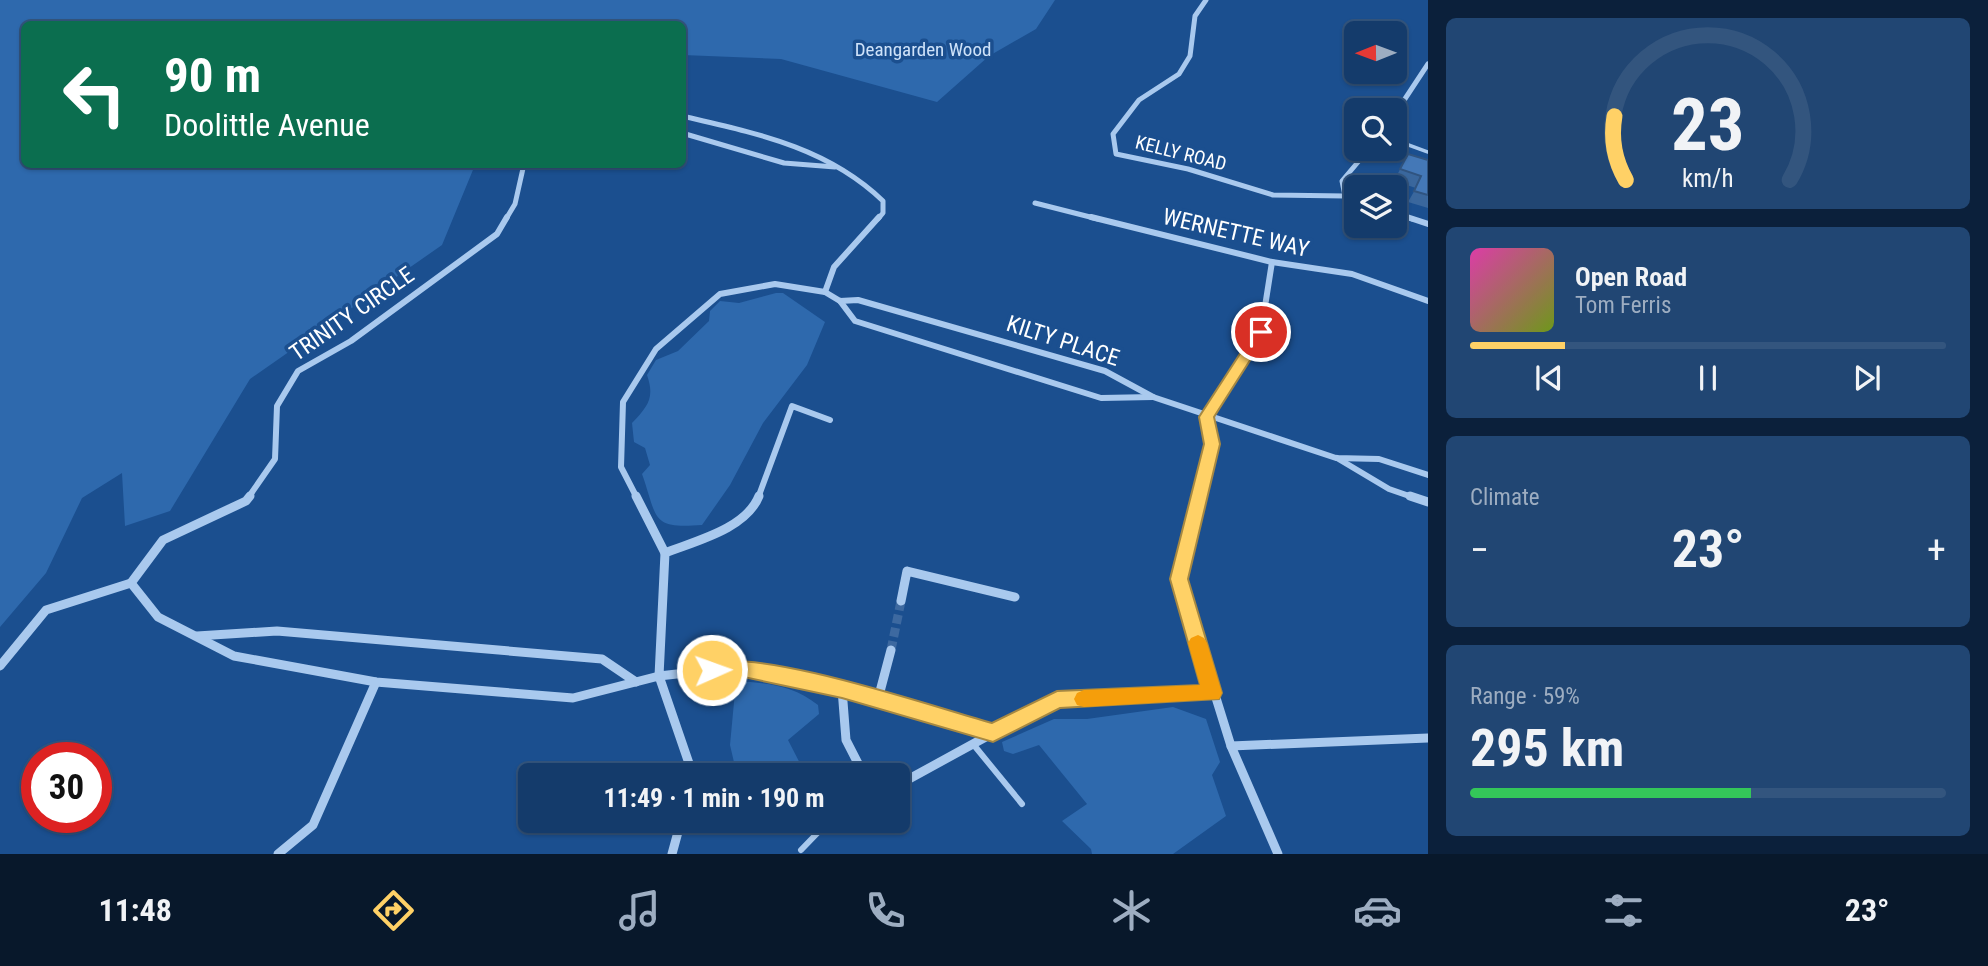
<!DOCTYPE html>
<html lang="en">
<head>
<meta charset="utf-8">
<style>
	body { margin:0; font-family:"Roboto Condensed",sans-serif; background:#214673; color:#f1f3f6; height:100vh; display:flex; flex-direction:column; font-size:26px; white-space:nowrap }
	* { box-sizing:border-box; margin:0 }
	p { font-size:23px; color:#9dadc1 }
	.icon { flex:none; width:38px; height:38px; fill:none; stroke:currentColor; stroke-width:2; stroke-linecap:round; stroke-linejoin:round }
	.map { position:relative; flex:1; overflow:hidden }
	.details { display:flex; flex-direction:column; gap:18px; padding:18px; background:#0b203b; width:560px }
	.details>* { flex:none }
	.guide { position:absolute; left:21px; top:21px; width:665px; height:147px; border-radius:10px; box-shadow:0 2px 5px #0004,0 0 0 2px #33557e; background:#0b6e4f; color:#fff; overflow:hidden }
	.needle { width:46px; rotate:269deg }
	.buttons { position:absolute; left:1344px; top:21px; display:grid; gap:14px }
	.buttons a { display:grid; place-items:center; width:63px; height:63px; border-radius:10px; background:#143b6b; box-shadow:0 2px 5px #0004,0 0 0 2px #33557e; font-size:35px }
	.speed { position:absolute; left:21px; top:742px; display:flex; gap:14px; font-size:35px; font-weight:700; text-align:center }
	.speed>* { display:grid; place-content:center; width:91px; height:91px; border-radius:50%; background:#143b6b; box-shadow:0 2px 5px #0004,0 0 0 2px #33557e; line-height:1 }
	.speed .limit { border:10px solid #d22; background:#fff; color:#111 }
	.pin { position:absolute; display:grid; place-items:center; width:60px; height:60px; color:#fff; margin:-30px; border:4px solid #fff; border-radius:50%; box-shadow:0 2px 7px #0007 }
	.me { position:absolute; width:77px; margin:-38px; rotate:88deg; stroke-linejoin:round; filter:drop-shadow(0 0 5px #0008) }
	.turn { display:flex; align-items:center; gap:24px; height:147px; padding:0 28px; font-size:32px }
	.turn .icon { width:91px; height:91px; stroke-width:2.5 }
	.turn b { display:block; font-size:49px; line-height:60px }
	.big { font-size:52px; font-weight:700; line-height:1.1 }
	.details .widget { flex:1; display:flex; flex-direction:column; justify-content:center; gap:10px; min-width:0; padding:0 24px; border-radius:10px; background:#214673 }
	.details .dial { align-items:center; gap:0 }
	.dial svg { height:182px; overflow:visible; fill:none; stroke:#33557e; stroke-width:7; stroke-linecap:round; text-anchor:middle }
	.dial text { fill:#f1f3f6; stroke:none }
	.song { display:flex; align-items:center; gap:21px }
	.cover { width:84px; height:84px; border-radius:10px; background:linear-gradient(135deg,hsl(320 70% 55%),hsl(80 70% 35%)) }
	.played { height:7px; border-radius:4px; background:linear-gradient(90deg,#ffd166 20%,#33557e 20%) }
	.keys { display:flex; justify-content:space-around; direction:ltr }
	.heat { display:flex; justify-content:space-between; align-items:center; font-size:38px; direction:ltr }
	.charge { height:10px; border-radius:5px; background:linear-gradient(90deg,#34c759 59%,#33557e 0) }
	.trip { position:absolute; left:518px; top:763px; width:392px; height:70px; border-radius:10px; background:#143b6b; box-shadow:0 2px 5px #0004,0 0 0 2px #33557e; font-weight:700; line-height:70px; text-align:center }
	.tabs { display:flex; height:112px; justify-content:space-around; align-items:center; background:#08182b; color:#9dadc1 }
	.tabs .icon { width:49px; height:49px }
	.tabs .selected { color:#ffd166 }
	.tabs b { font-size:32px; color:#f1f3f6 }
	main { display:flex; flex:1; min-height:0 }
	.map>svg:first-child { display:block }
	.green { fill:#2e69ad }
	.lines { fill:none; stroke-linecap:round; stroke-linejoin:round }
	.street-tunnel { stroke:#3d69a0; stroke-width:9; stroke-dasharray:9 4.5; stroke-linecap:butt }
	.lane-far1 { stroke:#a9c9ee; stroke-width:3.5 }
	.lane { stroke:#a9c9ee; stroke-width:6 }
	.street-far2 { stroke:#a9c9ee; stroke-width:5 }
	.street-far1 { stroke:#a9c9ee; stroke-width:6 }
	.street { stroke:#a9c9ee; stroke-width:9 }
	.wall { fill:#3a679d }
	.building { fill:#4478b7; stroke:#305480; stroke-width:2 }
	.route { fill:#ffd166; stroke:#a68842; stroke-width:2 }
	.slow { fill:#f59e0b }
	.labels { text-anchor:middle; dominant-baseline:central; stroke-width:7; stroke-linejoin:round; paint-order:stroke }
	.far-park-label { font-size:19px; fill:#cfe3fa; stroke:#1b4f8f }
	.far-street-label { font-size:19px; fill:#fff; stroke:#1b4f8f }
	.street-label { font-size:23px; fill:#fff; stroke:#1b4f8f }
</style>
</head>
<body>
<main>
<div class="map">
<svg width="1428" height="854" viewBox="0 0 1428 854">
	<rect width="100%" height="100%" fill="#1b4f8f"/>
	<g class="green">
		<polygon points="0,0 1055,0 1036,29 989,56 937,102 781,59 683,55 682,24 24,24 24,164 475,165 442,245 250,379 170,511 125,526 122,473 82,498 46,573 0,627"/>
		<path d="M 776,293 L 783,293 L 825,322 L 807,365 L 763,423 L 730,485 L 702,525 C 650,529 658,519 642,474 L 650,465 L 645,448 L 634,442 L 632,423 C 648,406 655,398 647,375 L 656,360 L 678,351 L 709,321 L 710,311 L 720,301 L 739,303 Z"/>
		<path d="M 736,681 C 767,683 793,685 818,705 L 819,714 L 788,740 L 806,775 L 737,775 L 730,745 Z"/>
		<polygon points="1173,707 1206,719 1220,762 1212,775 1226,816 1173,854 1092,854 1091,849 1062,821 1087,804 1039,745 1013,754 1004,751 1002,742 1054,719 1087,719"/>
	</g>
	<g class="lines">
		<polyline class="street-tunnel" points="891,650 901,601"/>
		<polyline class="lane-far1" points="1395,140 1428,152"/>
		<g class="lane">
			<polyline points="973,744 1022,804"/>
			<polyline points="801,850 829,821"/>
		</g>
		<g class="street-far2">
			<polyline points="1206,0 1195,16 1190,56 1179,74 1139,100 1113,134 1116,154 1188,169 1273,195 1345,196 1356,200"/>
			<polyline points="1395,114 1428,64"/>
			<path d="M 682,116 C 755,133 827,147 883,201 L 883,213 L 878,219"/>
			<polyline points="682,133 784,163 835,167"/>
			<polyline points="1345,196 1342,181 1369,149"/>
			<polyline points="1035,203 1098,219"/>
			<polyline points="1395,213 1412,219"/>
			<polyline points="506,219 515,204 524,164"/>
		</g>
		<g class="street-far1">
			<polyline points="1091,217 1272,262 1352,274 1428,301"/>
			<polyline points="1407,217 1428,224"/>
			<polyline points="825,292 834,267 879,217"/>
			<polyline points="840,301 855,321 1101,398 1153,397"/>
			<polyline points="1337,458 1389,489 1415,498"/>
			<polyline points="248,498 275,459 277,406 298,371 351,341 497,234 507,217"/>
			<polyline points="637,498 621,467 623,402 656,349 720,294 775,284 825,292 840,301 858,300 1105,371 1153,397 1336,458 1379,459 1428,475"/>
			<polyline points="758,498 792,406 830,420"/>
			<polyline points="1199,498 1212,444 1207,417 1261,332 1272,262"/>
		</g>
		<g class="street">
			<polyline points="250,496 246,501 163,540 131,583 158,617 234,656 376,682 573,698 659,676 693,775"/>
			<polyline points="636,496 665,553"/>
			<path d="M 759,496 C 746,529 695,541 665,553 L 659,676 L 739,667 L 842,689 L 993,733 L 1057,700 L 1212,693"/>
			<polyline points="1199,496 1179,579 1231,746 1278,854"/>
			<polyline points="1410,496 1428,502"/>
			<polyline points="901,601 907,571 1015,597"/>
			<polyline points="197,636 277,631 602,659 636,682"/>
			<polyline points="0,666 46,610 131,583"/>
			<polyline points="842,689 846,740 864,775"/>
			<polyline points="878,699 891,650"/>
			<polyline points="1231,746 1428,738"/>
			<polyline points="898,785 993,733"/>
			<polyline points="278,854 313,825 376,682"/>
			<polyline points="672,854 681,821"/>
		</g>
	</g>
	<polygon class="wall" points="1408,154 1428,160 1428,208 1408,202 1416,188 1394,181"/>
	<polygon class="building" points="1408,154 1428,160 1428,195 1414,191 1421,176 1400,169"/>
	<path class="route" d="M 1261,327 L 1268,332 L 1214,417 L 1220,444 L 1188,579 L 1222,693 L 1219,699 L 1060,708 L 993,742 L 842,698 L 739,676 L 712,679 L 705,676 L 703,670 L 705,664 C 756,646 934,707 992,723 L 1057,691 L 1200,685 L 1170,579 L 1204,444 L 1199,417 L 1256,329 Z"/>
	<polygon class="slow" points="1198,635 1204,638 1207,643 1222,693 1219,699 1084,707 1077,705 1074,699 1077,693 1084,690 1200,685 1188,643 1191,638"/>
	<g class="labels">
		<g class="far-park-label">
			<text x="923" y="49">Deangarden Wood</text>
		</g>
		<g class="far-street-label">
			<text transform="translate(1181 153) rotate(14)">KELLY ROAD</text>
		</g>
		<g class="street-label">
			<text transform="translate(1236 233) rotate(13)">WERNETTE WAY</text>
			<text transform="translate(352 314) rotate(-35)">TRINITY CIRCLE</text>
			<text transform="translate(1063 341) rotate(18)">KILTY PLACE</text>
		</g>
	</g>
</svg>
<div class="buttons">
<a><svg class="needle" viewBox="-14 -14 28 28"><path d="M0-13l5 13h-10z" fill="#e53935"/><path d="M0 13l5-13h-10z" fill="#9dadc1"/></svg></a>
<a><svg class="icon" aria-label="search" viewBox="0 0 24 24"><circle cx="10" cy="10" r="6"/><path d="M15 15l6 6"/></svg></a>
<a><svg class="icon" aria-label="layers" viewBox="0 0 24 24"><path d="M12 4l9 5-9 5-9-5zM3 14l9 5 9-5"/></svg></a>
</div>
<div class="speed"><div class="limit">30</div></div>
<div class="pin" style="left:1261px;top:332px;background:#d93025"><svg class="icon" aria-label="arrive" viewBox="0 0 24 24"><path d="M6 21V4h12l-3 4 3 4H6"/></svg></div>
<svg class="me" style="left:712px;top:670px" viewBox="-20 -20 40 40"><circle r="17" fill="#ffd166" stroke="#fff" stroke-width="3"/><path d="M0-11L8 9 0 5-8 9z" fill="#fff"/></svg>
<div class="trip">11:49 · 1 min · 190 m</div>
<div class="guide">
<div class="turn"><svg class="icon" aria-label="left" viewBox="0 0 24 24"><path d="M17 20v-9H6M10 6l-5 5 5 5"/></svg><div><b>90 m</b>Doolittle Avenue</div></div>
</div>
</div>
<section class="details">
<div class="widget dial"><svg viewBox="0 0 100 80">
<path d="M14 69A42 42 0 1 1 86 69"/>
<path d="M14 69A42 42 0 0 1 9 41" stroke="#ffd166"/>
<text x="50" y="56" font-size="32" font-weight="700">23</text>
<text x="50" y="72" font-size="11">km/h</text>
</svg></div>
<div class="widget">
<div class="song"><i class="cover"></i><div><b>Open Road</b><p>Tom Ferris</p></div></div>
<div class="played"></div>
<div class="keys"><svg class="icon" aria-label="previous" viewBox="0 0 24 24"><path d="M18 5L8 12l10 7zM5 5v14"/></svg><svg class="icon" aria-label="pause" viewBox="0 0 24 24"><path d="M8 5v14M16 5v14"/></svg><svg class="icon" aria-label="next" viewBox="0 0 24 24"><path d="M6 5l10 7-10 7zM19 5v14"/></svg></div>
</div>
<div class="widget"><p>Climate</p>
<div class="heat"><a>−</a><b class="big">23°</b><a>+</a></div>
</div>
<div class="widget"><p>Range · 59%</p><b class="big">295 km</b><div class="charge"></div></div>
</section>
</main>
<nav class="tabs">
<b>11:48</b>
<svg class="icon selected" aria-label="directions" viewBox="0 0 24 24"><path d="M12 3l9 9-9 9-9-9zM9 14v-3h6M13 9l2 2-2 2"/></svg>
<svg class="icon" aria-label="music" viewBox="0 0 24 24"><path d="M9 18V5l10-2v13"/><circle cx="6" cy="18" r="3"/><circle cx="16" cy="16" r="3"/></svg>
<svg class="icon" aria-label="phone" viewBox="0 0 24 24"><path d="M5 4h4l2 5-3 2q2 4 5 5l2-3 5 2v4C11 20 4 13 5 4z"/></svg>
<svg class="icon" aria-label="climate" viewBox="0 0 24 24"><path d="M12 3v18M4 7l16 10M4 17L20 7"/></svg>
<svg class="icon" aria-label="car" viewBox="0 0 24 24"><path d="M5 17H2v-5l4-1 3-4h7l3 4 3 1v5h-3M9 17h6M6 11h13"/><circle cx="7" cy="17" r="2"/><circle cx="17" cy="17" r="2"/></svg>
<svg class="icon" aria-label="filters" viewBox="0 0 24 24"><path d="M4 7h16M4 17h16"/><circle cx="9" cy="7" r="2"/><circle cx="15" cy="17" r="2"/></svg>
<b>23°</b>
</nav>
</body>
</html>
